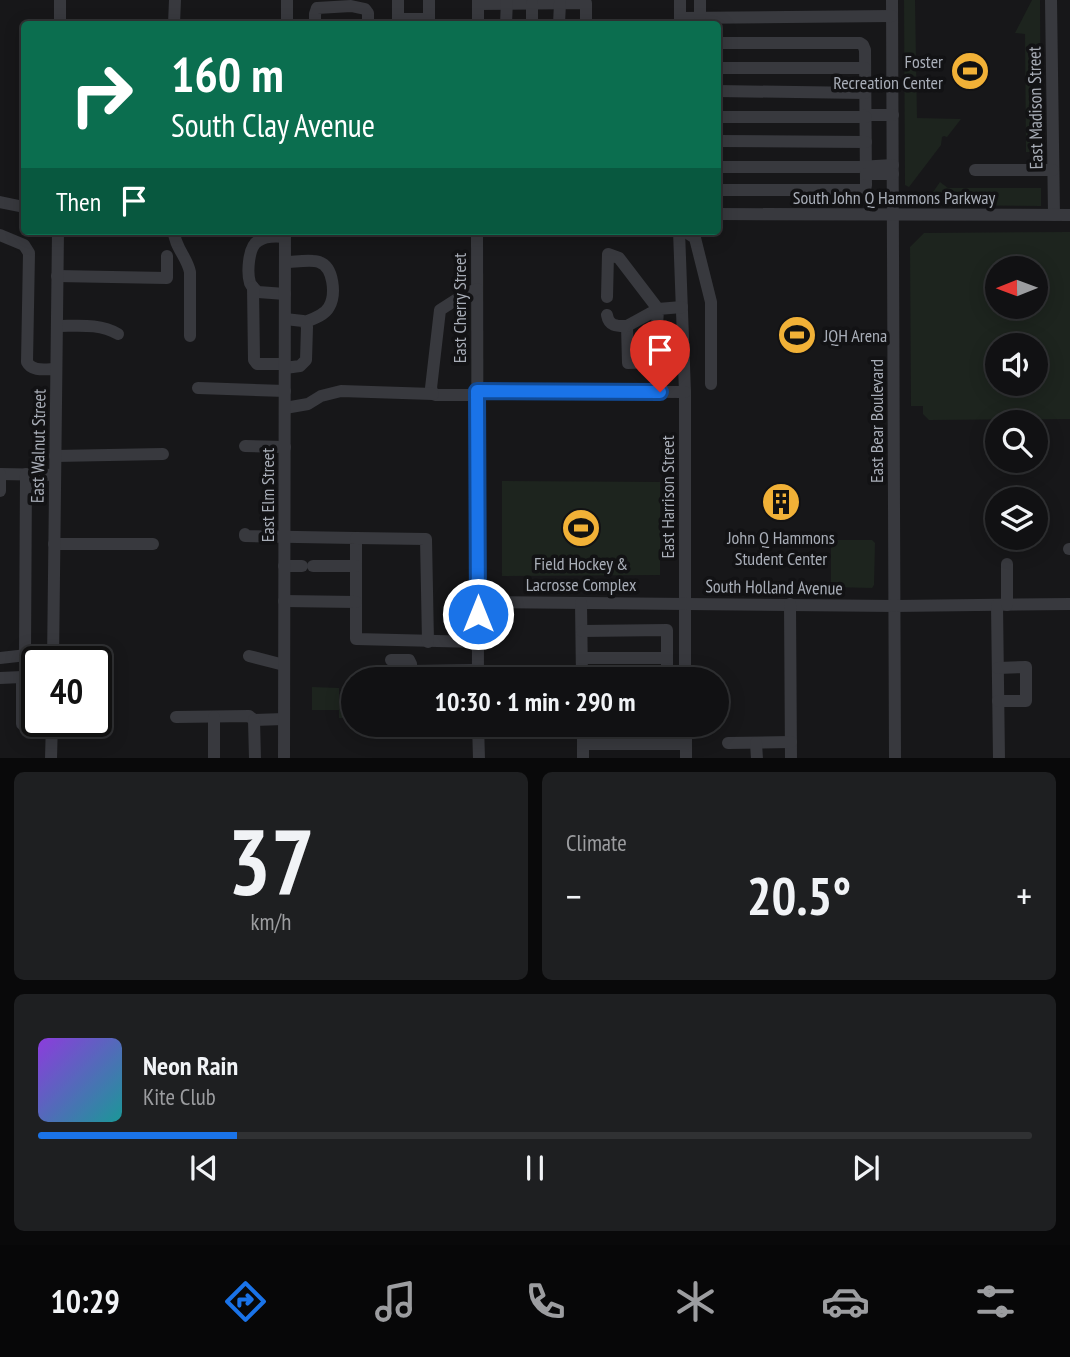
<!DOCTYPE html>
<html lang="en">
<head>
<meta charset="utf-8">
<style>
	body { margin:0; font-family:"PT Sans Narrow",sans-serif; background:#1e1f21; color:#f1f3f6; height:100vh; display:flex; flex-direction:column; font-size:26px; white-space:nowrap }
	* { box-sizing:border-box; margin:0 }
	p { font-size:23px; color:#9c9da0 }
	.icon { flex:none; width:38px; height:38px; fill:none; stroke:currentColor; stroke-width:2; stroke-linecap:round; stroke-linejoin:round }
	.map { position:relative; height:758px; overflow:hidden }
	.side { display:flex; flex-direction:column; gap:14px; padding:14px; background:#09090a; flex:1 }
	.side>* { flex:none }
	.top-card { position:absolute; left:21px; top:21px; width:700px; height:214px; border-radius:7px; box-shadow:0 4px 18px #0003,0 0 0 2px #303133; background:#0b6e4f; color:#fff; overflow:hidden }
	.needle { width:46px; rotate:269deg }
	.controls { position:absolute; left:985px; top:256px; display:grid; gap:14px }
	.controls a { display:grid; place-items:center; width:63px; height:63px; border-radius:50%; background:#111113; box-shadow:0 4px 18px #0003,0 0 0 2px #303133; font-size:35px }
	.speed { position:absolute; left:21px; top:646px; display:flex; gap:14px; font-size:35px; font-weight:700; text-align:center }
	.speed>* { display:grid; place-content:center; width:91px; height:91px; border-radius:50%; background:#111113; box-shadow:0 4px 18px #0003,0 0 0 2px #303133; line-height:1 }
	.speed .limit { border:4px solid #111; border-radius:10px; background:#fff; color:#111 }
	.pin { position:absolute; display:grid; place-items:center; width:60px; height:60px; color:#fff; margin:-72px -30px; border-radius:50% 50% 50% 0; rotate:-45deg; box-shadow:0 0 7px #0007 }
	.pin .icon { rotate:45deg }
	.me { position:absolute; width:77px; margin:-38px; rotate:0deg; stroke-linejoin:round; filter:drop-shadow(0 0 5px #0008) }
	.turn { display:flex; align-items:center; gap:24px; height:147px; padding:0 35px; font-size:32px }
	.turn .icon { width:91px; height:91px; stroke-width:2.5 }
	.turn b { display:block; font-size:49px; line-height:60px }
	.then { display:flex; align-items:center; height:66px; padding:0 35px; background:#0003; gap:14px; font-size:26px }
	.big { font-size:52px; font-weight:600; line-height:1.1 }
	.side .widget { flex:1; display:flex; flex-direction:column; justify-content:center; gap:10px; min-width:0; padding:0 24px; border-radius:10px; background:#1e1f21 }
	.side .dial { align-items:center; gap:0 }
	.dial b { font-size:91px; line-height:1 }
	.song { display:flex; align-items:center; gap:21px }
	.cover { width:84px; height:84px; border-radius:10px; background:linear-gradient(135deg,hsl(270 70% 55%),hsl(180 70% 35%)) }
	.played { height:7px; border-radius:4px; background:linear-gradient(90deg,#1a73e8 20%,#303133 20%) }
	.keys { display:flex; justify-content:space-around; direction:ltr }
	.heat { display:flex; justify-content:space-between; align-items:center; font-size:38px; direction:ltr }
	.side .tiles { flex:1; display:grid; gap:14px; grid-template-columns:1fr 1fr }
	.widget:last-child { grid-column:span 2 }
	.trip { position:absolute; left:341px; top:667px; width:388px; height:70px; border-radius:35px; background:#111113; box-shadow:0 4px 18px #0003,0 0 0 2px #303133; font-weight:600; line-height:70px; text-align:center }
	.tab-bar { display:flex; height:112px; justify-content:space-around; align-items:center; background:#070708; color:#9c9da0 }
	.tab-bar .icon { width:49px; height:49px }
	.tab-bar .current { color:#1a73e8 }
	.tab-bar b { font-size:32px; color:#f1f3f6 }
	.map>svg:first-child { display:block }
	.green { fill:#1d241e; fill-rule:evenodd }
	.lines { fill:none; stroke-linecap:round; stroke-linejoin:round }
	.minor { stroke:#38393e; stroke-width:12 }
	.route-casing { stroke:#114b97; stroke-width:18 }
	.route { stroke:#1a73e8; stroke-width:12 }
	.labels { text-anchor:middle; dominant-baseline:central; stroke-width:7; stroke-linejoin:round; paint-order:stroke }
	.poi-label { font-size:18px; fill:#a9aeb8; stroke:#121214 }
	.street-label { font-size:18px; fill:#a9aeb8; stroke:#121214 }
</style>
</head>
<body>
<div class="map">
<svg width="1070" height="759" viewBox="0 0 1070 759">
	<rect width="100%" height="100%" fill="#171719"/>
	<g class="green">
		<polygon points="904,0 915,0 917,118 961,119 947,137 944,136 942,137 941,145 909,187 905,185"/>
		<polygon points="1032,0 1040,0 1041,152 1026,152 1025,34 1015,33"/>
		<polygon points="940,182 948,188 1041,188 1041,206 924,205"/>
		<path d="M 1070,232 L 1070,419 L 929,420 L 923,414 L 923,406 L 911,406 L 910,247 L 924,233 ZM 998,268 L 1036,268 L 1036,306 L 998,306 ZM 998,345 L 1036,345 L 1036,383 L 998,383 Z"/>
		<polygon points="502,481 660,482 660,575 502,576"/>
		<polygon points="831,540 872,540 875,543 874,585 872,588 831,587"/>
		<polygon points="312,687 339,688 339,699 353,699 353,718 339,718 339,710 312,710"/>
	</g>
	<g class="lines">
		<g class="minor">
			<polyline points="398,0 398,19 429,19"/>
			<polyline points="892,0 895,759"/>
			<polyline points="1051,0 1054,215"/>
			<polyline points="478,4 586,3 586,24"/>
			<polyline points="680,18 892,16"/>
			<polyline points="700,18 700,0"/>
			<polyline points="60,24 60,0"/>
			<polyline points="174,24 175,0"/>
			<polyline points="287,24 287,0"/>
			<polyline points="315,24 315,14 317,8 351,6 365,9 368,13 368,24"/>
			<polyline points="429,24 429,0"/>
			<polyline points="478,24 478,0"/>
			<polyline points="506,24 507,0"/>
			<polyline points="532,24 532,4"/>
			<polyline points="559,24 560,3"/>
			<polyline points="680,24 680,0"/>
			<polyline points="718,43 860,43 863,45 865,50 866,185 865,190 718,190"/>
			<polyline points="718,68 865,68"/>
			<polyline points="718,91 865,93"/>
			<polyline points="866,115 893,115"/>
			<polyline points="718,117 866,117"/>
			<polyline points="718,141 866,142"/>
			<polyline points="718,167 859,167 893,165"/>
			<polyline points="975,170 1053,170"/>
			<polyline points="866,174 893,174"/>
			<polyline points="0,202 24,207"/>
			<polyline points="718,214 1070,215"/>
			<path d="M 174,231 C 174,246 187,257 190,272 L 190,336"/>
			<polyline points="477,231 478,679"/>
			<polyline points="679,231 685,392 685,679"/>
			<polyline points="684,231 695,238 711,302 711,384"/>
			<path d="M 0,235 L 24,245 L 29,253 L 27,362 C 32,372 46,369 56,369"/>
			<path d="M 285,237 C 276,236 265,236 258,241 C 248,247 247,273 250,283 C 252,287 254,289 258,292 L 285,294"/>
			<path d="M 285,262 C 294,262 312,259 319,262 C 334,267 336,295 329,307 C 325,315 313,319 305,322"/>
			<polyline points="57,276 167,278 167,256"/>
			<polyline points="253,287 254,360 257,364 285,364"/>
			<polyline points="607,297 608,254 619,258 658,309 655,362 628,363 627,326 658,309 682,307"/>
			<path d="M 607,315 C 609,327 618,326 627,326"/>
			<path d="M 57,326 C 77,326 100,323 118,334"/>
			<polyline points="285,368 300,366 306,360 307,327 305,322 303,321 285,319"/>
			<polyline points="198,388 285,391"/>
			<polyline points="477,391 685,392"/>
			<polyline points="477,395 436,395 433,394 431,388 440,310 465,294 477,289"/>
			<polyline points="285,408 308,404 321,396 341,391 433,394"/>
			<polyline points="245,446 285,447"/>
			<polyline points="55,456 163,454"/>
			<polyline points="0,474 55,475"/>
			<polyline points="0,491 0,474"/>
			<polyline points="245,534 245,536 356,538 356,639 478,642"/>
			<polyline points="356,538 426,539 428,642"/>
			<polyline points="54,544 153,544"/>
			<polyline points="1069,549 1070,549"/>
			<polyline points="284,566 302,566"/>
			<polyline points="313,566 356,566"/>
			<polyline points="284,601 356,602"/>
			<polyline points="478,602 895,606 1070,604"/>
			<polyline points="581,603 582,679"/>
			<polyline points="790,604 791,759"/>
			<polyline points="997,605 999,759"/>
			<polyline points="1007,605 1007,564"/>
			<polyline points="582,631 667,630 667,679"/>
			<polyline points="25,654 26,474"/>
			<polyline points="53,656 75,657"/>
			<polyline points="249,656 284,665"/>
			<polyline points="0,658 53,652"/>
			<polyline points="582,658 667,658"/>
			<polyline points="391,660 409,660 411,664 412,679"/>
			<polyline points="53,662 58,231"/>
			<polyline points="998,668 1026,667 1026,701 998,701"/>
			<polyline points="411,671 478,670"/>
			<polyline points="37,677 22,677 22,724 27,727 52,729"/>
			<polyline points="0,678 22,677"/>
			<polyline points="176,717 249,716 254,720 284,719"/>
			<polyline points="214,717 214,759"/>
			<polyline points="254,720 255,759"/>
			<polyline points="478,724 479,759"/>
			<polyline points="583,724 583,759"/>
			<polyline points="667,724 667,744"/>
			<polyline points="686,724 686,759"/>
			<polyline points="728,743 791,742"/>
			<polyline points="756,743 757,759"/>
			<polyline points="583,744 686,744"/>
			<polyline points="51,759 52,721"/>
			<polyline points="284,759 285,231"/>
		</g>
	</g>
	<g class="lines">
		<defs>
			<polyline id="route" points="478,614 477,391 660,392"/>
		</defs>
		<use href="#route" class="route-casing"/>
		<use href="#route" class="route"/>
	</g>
	<defs>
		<symbol id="stadium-disc" viewBox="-11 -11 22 22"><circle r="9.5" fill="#f1b137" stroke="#121214"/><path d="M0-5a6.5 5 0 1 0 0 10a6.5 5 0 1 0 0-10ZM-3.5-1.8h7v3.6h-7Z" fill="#111"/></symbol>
		<symbol id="building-disc" viewBox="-11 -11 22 22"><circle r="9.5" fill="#f1b137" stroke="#121214"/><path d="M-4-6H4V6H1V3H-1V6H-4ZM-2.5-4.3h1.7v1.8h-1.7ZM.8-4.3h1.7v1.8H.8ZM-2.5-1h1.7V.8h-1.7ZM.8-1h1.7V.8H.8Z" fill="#111"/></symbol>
	</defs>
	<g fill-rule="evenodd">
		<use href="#stadium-disc" x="948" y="49" width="44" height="44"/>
		<use href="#stadium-disc" x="775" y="313" width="44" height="44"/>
		<use href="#building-disc" x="759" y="480" width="44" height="44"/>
		<use href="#stadium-disc" x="559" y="506" width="44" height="44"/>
	</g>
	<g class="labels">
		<g class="poi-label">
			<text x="943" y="61" text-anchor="end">Foster<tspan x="943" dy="21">Recreation Center</tspan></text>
			<text x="824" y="335" text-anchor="start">JQH Arena</text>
			<text x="781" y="537">John Q Hammons<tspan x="781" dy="21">Student Center</tspan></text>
			<text x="581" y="563">Field Hockey &amp;<tspan x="581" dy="21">Lacrosse Complex</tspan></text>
		</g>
		<g class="street-label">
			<text transform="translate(1035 108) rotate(-91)">East Madison Street</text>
			<text x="894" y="197">South John Q Hammons Parkway</text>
			<text transform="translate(459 308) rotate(-90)">East Cherry Street</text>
			<text transform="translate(876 421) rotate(-90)">East Bear Boulevard</text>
			<text transform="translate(38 446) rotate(-89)">East Walnut Street</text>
			<text transform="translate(267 495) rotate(-90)">East Elm Street</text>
			<text transform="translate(667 497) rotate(-90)">East Harrison Street</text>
			<text transform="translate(774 587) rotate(1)">South Holland Avenue</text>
		</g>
	</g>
</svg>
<div class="controls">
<a><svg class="needle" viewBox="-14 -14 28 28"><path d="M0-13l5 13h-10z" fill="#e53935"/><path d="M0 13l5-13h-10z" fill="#9c9da0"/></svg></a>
<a><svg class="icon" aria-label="sound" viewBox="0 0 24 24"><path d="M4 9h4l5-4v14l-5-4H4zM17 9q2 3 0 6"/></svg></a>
<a><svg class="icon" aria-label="search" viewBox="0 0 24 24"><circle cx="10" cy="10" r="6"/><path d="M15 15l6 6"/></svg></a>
<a><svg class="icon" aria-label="layers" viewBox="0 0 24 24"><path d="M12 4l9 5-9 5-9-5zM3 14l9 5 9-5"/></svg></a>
</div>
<div class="speed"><div class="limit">40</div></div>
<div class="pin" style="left:660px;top:392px;background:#d93025"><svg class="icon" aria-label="arrive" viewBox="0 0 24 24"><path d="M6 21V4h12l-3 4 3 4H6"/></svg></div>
<svg class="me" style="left:478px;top:614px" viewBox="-20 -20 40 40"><circle r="17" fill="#1a73e8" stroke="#fff" stroke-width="3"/><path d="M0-11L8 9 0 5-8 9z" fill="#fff"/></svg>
<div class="trip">10:30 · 1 min · 290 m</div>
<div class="top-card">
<div class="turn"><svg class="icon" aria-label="right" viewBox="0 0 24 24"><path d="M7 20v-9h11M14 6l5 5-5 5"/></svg><div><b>160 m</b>South Clay Avenue</div></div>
<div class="then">Then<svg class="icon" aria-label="arrive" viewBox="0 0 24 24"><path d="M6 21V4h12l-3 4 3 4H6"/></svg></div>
</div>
</div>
<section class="side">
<div class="tiles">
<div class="widget dial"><b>37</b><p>km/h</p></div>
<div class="widget"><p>Climate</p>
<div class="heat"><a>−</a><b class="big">20.5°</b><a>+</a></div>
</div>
<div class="widget">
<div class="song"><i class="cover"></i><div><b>Neon Rain</b><p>Kite Club</p></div></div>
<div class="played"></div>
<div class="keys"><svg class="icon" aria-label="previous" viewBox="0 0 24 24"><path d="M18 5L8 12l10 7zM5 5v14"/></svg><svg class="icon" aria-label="pause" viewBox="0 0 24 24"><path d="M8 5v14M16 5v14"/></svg><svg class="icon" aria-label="next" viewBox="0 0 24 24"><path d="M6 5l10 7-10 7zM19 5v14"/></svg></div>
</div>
</div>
</section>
<nav class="tab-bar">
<b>10:29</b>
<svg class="icon current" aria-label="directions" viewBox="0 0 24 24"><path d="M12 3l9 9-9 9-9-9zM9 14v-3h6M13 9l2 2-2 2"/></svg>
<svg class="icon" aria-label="music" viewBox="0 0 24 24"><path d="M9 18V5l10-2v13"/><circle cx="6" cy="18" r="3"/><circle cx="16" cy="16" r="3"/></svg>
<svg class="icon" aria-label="phone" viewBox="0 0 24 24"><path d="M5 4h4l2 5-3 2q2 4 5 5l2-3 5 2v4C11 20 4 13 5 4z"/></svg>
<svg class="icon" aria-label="climate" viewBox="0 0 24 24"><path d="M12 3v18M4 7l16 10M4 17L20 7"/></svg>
<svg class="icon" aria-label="car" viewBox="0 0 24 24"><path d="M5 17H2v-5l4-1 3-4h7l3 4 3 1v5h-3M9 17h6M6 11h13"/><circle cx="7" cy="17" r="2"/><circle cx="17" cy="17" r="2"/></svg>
<svg class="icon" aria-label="filters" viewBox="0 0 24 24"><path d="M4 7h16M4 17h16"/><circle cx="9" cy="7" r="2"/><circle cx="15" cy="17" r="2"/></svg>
</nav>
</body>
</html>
